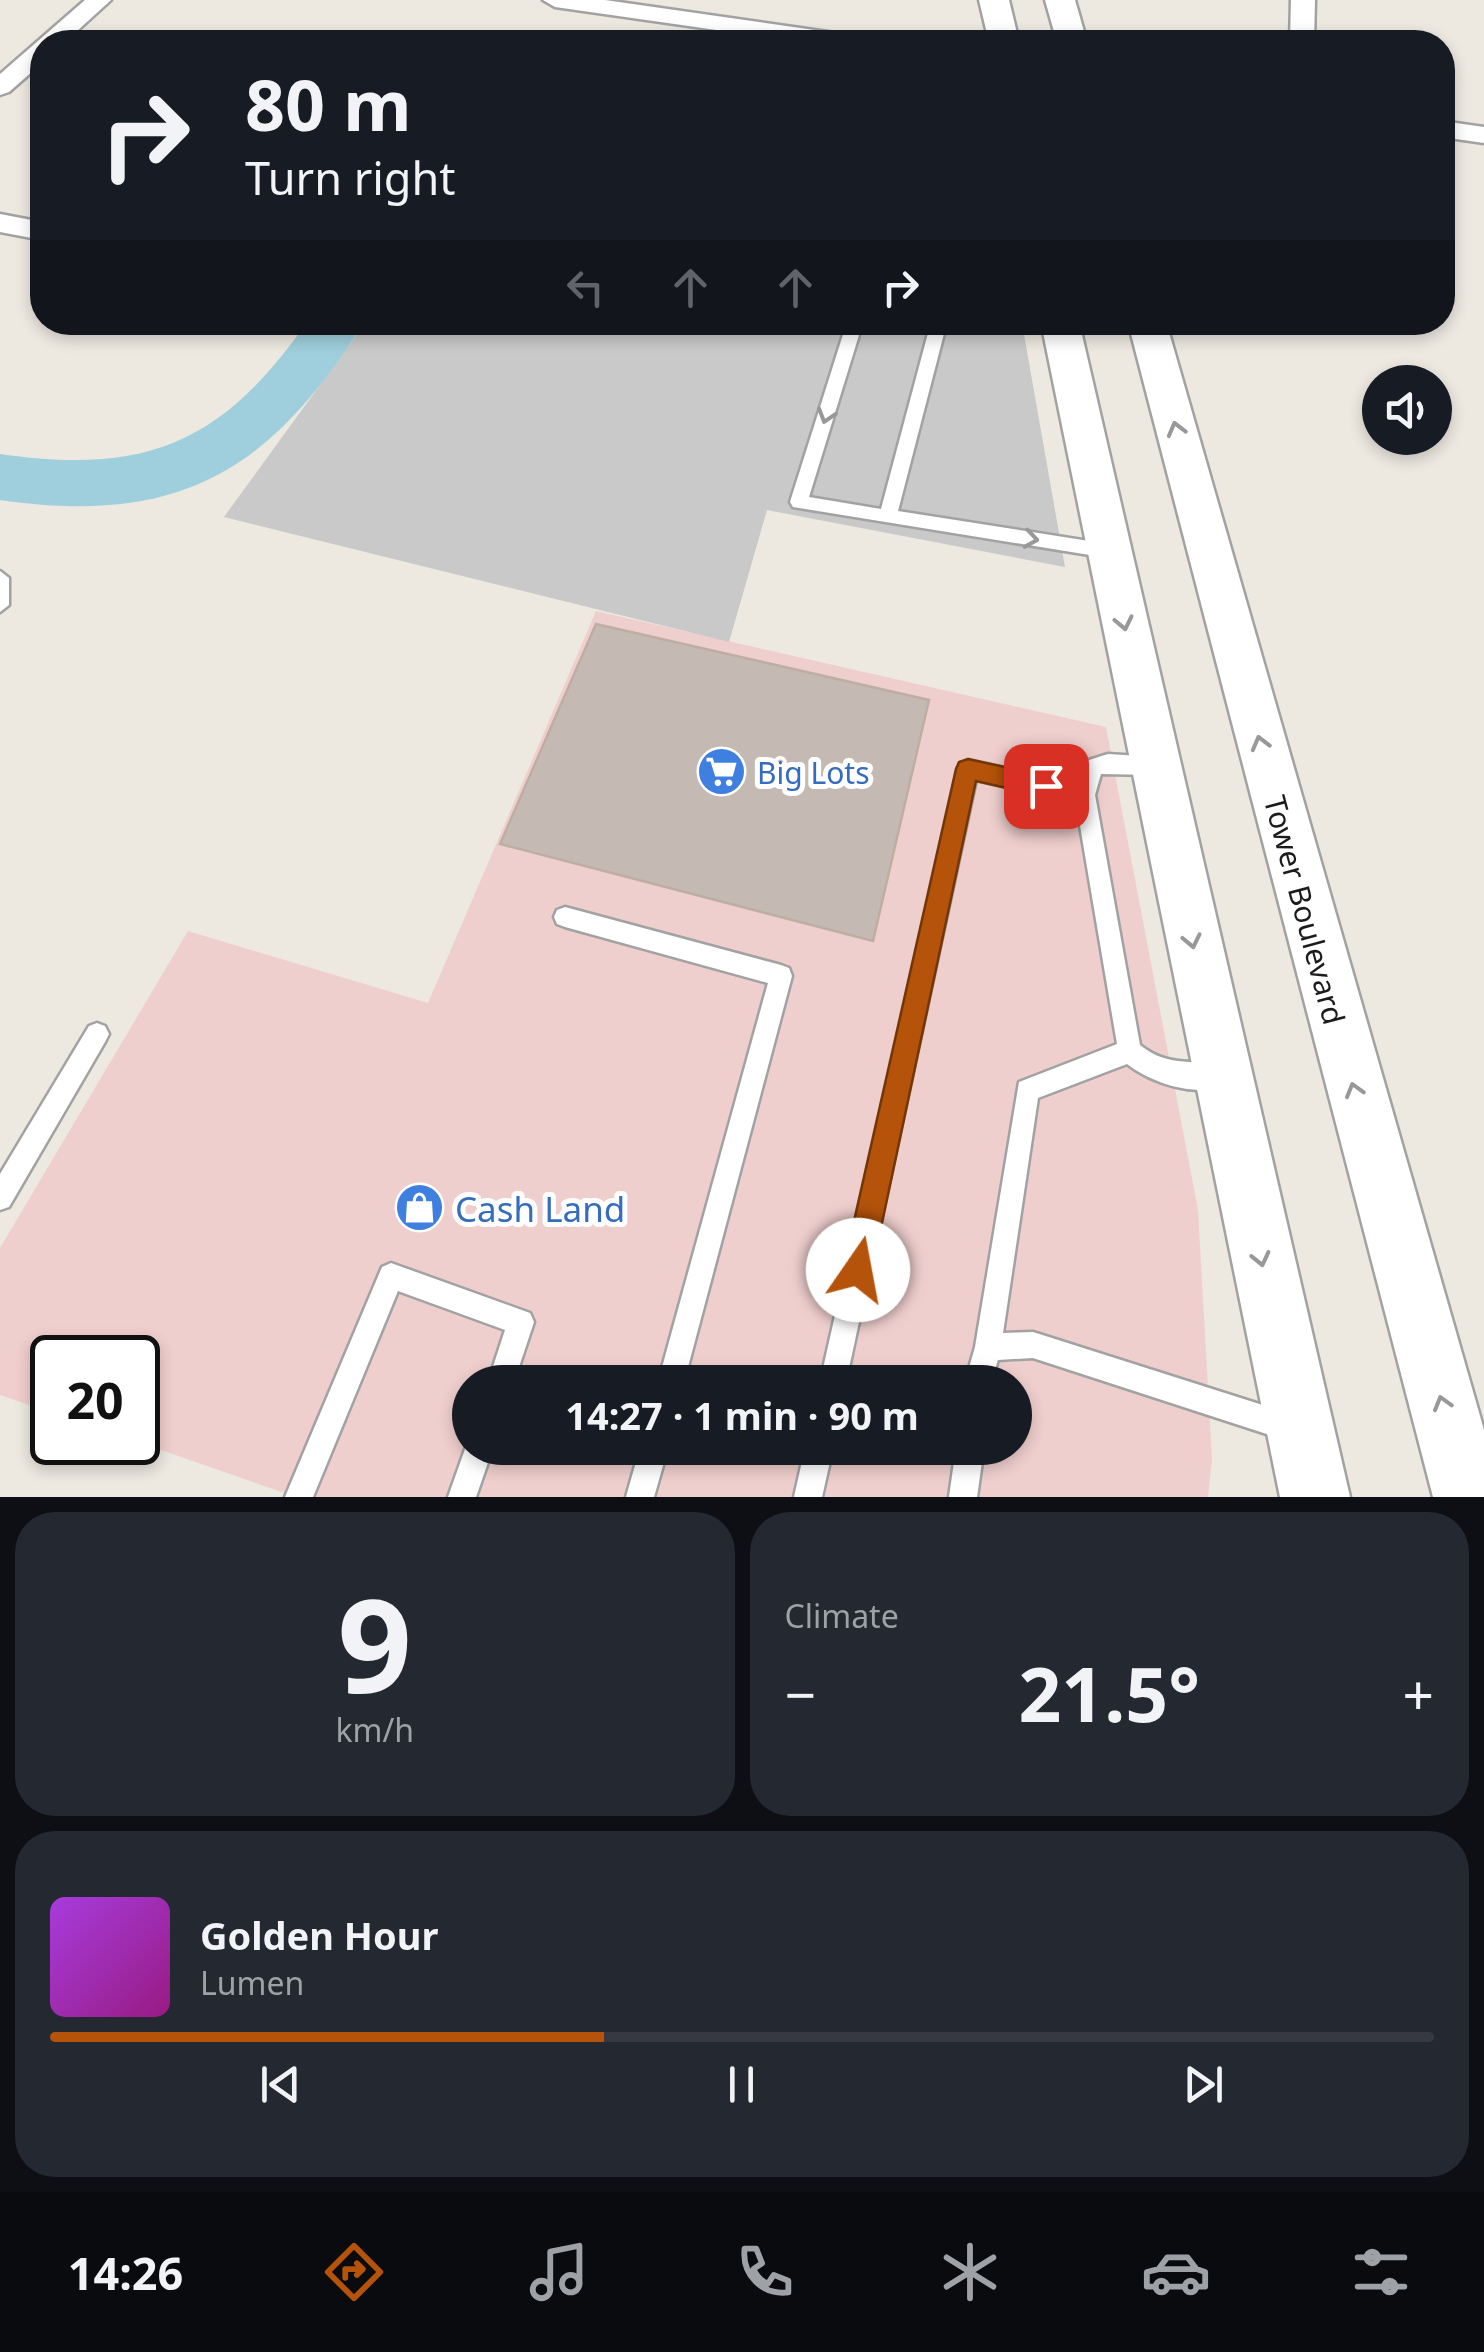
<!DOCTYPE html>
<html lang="en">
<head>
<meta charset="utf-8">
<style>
	body { margin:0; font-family:"Noto Sans",sans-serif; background:#242831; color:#f1f3f6; height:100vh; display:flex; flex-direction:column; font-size:38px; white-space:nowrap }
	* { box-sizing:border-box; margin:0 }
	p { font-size:32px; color:#9ea1a6 }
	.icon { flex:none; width:55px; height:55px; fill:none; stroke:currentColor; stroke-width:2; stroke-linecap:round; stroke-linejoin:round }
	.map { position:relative; height:1497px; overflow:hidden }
	.side { display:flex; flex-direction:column; gap:15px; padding:15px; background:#0d0f14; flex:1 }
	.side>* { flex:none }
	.banner { position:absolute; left:30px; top:30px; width:1425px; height:305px; border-radius:40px; box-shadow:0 5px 15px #0003; background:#171b24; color:#f1f3f6; overflow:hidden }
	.controls { position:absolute; left:1362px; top:365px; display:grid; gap:20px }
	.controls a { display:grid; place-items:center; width:90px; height:90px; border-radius:50%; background:#171b24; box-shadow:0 5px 15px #0003; font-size:50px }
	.speed { position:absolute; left:30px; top:1335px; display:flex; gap:20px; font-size:50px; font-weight:700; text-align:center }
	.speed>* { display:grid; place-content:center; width:130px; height:130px; border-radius:50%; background:#171b24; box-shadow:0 5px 15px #0003; line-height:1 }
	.speed .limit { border:5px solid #111; border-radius:15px; background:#fff; color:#111 }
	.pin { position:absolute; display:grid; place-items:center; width:85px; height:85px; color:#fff; margin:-42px; border-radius:20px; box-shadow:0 5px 15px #0006 }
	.me { position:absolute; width:110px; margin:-55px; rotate:12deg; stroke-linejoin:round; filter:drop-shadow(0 0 8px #0008) }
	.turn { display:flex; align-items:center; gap:35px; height:210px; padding:0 50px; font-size:45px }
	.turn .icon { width:130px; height:130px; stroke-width:2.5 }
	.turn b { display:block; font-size:70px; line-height:85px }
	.lanes { display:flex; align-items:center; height:95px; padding:0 50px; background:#0003; justify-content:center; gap:50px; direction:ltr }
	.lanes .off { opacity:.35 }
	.big { font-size:75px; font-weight:700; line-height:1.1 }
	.side .widget { flex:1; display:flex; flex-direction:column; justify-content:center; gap:15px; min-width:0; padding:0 35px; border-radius:40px; background:#242831 }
	.side .dial { align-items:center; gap:0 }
	.dial b { font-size:130px; line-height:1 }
	.song { display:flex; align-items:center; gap:30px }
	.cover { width:120px; height:120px; border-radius:15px; background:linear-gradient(135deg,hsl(280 70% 55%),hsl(310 70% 35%)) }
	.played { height:10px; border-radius:5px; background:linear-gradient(90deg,#b45309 40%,#363941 40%) }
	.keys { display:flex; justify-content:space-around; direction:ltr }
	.heat { display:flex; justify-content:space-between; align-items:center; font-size:55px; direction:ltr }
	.side .tiles { flex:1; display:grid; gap:15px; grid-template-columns:1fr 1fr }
	.widget:last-child { grid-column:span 2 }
	.trip { position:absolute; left:452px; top:1365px; width:580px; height:100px; border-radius:50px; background:#171b24; box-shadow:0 5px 15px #0003; font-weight:700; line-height:100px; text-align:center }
	.menu { display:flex; height:160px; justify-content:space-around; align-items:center; background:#090b0e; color:#9ea1a6 }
	.menu .icon { width:70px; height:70px }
	.menu .selected { color:#b45309 }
	.menu b { font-size:45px; color:#f1f3f6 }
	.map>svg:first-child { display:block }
	.commercial { fill:#efcfce; fill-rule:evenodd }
	.religious { fill:#c9c9c9 }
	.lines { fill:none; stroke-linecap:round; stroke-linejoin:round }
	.river { fill:#9fcfdc; fill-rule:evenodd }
	.building { fill:#c4bab3; stroke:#beaea2; stroke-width:2.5 }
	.service-casing { stroke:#a2a2a2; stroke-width:5 }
	.minor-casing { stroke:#a2a2a2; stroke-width:5 }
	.tertiary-casing { stroke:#a2a2a2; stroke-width:5 }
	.service { fill:#fff; fill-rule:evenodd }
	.minor { fill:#fff; fill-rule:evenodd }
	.tertiary { fill:#fff; fill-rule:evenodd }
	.oneway { stroke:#989898 }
	.route { fill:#b45309; stroke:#753606; stroke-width:2.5 }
	.labels { text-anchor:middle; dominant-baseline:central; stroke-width:10; stroke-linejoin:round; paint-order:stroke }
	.shop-label { font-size:30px; fill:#366cbe; stroke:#fff; text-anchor:start }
	.street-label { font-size:30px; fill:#1b1b1b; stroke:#fff }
	.near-shop-label { font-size:35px; fill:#366cbe; stroke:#fff; text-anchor:start }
</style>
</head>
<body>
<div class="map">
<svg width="1484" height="1497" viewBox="0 0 1484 1497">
	<rect width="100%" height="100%" fill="#ede8e0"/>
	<path class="commercial" d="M 596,611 L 1106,727 L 1198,1210 L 1212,1459 L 1208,1497 L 296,1497 L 138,1442 L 138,1358 L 52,1358 L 52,1413 L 0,1395 L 0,1248 L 188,931 L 428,1003 ZM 470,1382 L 1015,1382 L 1015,1448 L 470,1448 Z"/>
	<polygon class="religious" points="365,323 1022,323 1065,567 767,510 729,642 224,517"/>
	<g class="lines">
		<path class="river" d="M 307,322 L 364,322 C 270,472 179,526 0,500 L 0,454 C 145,475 222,444 307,322 Z"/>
	</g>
	<polygon class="building" points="596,624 929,700 873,941 500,844"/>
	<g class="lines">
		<defs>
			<g id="service">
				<polygon points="847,322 863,322 809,497 881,509 931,322 947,322 898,511 1108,544 1117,551 1114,556 1108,558 793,507 790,502"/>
				<polygon points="0,571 9,578 9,605 0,612"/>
				<path d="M 1108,754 L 1155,757 L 1162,760 L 1165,766 L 1162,772 L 1155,775 L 1101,774 L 1095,795 L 1140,1045 C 1171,1070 1196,1056 1226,1069 L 1230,1077 L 1226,1085 C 1197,1098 1151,1083 1127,1064 L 1038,1098 L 1003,1333 L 1033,1332 L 1288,1413 L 1298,1417 L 1302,1427 L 1298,1437 L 1288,1441 L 1033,1358 L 998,1360 L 991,1382 L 965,1382 L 975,1347 L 1019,1082 L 1117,1044 L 1076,802 L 976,780 L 846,1382 L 820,1382 L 958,769 L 961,763 L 968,760 L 1078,784 L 1086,761 Z"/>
				<polygon points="565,907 781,965 789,968 792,976 684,1382 658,1382 768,983 565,927 557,924 554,917 557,910"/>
				<polygon points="97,1023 105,1026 109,1034 105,1042 9,1207 0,1210 0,1174 89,1026"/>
				<polygon points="391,1263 530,1313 534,1322 514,1382 488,1382 505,1330 398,1291 313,1497 285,1497 382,1267"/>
				<polygon points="469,1438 470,1448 493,1448 476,1497 448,1497"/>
				<polygon points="640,1448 668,1448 654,1497 626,1497"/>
				<polygon points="805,1448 833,1448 822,1497 794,1497"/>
				<polygon points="956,1448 984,1448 977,1497 949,1497"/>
			</g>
			<g id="minor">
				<polygon points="85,0 111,0 65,42 42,42 42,63 9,92 0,95 0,74"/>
				<polygon points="543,0 605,0 849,35 861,42 801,42 555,7"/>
				<polygon points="1291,0 1315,0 1314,42 1290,42"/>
				<polygon points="1442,121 1484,127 1484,143 1442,137"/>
				<polygon points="0,214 42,222 42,240 0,232"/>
			</g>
			<g id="tertiary">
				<polygon points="979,0 1009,0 1019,42 989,42"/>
				<polygon points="1045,0 1075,0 1087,42 1057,42"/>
				<polygon points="1041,322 1079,322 1350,1497 1280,1497"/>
				<polygon points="1128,322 1166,322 1484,1430 1484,1497 1433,1497"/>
			</g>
		</defs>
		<use href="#service" class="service-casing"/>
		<use href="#minor" class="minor-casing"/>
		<use href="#tertiary" class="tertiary-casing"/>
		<use href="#service" class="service"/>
		<use href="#minor" class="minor"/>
		<use href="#tertiary" class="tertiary"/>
	</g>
	<defs><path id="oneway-chevron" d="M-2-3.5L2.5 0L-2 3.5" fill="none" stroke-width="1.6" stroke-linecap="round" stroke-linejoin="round" transform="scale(2.5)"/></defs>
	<g class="oneway">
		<use href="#oneway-chevron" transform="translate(826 416) rotate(107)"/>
		<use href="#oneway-chevron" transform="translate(1176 429) rotate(-105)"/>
		<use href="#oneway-chevron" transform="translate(1031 539) rotate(9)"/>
		<use href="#oneway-chevron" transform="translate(1124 623) rotate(78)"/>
		<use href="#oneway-chevron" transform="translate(1260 743) rotate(-105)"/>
		<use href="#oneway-chevron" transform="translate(1192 941) rotate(78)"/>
		<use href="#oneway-chevron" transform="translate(1354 1090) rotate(-106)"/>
		<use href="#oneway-chevron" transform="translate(1261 1259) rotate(77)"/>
		<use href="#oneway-chevron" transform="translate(1442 1403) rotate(-106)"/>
	</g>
	<polygon class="route" points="968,759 1046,776 1054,779 1057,786 1054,794 1046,797 976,781 872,1270 868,1280 858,1284 847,1280 843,1270 956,769 959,762"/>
	<defs>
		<symbol id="supermarket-disc" viewBox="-11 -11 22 22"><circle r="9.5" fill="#3f7fe0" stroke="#fff"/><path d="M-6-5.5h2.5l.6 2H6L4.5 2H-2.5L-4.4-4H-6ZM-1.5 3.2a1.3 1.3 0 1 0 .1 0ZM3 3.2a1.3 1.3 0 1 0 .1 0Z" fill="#fff"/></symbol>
		<symbol id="shop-disc" viewBox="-11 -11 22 22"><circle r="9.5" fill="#3f7fe0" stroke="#fff"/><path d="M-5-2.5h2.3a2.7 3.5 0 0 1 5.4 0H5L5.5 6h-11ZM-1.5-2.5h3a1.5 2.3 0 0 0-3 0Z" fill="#fff"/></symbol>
	</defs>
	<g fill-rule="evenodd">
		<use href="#supermarket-disc" x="694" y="744" width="55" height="55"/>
		<use href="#shop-disc" x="392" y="1180" width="55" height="55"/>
	</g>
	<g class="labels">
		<g class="shop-label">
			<text x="757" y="772">Big Lots</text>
		</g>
		<g class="street-label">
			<text transform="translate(1305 910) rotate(75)">Tower Boulevard</text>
		</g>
		<g class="near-shop-label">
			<text x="455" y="1208">Cash Land</text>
		</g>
	</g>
</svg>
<div class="controls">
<a><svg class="icon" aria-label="sound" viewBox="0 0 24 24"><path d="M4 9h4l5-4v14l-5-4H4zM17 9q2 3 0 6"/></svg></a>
</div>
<div class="speed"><div class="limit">20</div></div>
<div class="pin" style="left:1046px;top:786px;background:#d93025"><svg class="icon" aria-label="arrive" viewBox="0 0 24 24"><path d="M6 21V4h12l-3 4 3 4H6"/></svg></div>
<svg class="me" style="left:858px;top:1270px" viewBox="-20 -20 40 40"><circle r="19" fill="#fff"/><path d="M0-13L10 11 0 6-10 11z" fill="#b45309"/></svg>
<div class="trip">14:27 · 1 min · 90 m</div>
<div class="banner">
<div class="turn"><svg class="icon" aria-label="right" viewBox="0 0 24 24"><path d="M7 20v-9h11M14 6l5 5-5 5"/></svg><div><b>80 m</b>Turn right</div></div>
<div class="lanes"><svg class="icon off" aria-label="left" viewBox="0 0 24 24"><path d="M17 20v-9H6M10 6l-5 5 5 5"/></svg><svg class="icon off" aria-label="ahead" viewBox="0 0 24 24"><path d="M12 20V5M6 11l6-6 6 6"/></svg><svg class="icon off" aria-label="ahead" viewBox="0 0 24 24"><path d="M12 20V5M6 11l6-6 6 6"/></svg><svg class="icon" aria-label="right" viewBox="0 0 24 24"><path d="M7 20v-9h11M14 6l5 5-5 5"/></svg></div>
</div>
</div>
<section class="side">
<div class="tiles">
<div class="widget dial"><b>9</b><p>km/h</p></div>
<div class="widget"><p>Climate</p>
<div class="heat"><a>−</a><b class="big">21.5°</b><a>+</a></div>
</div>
<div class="widget">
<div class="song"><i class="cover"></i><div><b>Golden Hour</b><p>Lumen</p></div></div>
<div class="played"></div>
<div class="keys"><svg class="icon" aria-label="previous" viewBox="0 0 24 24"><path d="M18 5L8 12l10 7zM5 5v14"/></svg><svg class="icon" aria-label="pause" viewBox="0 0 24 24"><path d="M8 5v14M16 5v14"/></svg><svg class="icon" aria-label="next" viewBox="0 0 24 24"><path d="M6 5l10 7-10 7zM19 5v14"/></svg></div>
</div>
</div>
</section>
<nav class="menu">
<b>14:26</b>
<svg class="icon selected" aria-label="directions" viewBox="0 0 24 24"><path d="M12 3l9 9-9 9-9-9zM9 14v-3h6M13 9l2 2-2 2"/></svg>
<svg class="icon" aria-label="music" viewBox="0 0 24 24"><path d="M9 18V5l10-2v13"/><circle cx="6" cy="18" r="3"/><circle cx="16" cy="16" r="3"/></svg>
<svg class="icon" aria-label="phone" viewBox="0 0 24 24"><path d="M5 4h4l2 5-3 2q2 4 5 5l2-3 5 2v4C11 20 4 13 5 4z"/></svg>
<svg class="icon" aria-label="climate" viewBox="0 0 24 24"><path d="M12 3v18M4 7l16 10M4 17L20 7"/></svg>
<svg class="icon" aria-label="car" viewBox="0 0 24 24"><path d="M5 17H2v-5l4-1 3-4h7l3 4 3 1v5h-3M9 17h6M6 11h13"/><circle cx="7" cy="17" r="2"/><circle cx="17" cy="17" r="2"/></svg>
<svg class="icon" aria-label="filters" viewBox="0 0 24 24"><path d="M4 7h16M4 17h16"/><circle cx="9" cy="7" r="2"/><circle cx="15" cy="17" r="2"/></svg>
</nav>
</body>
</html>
